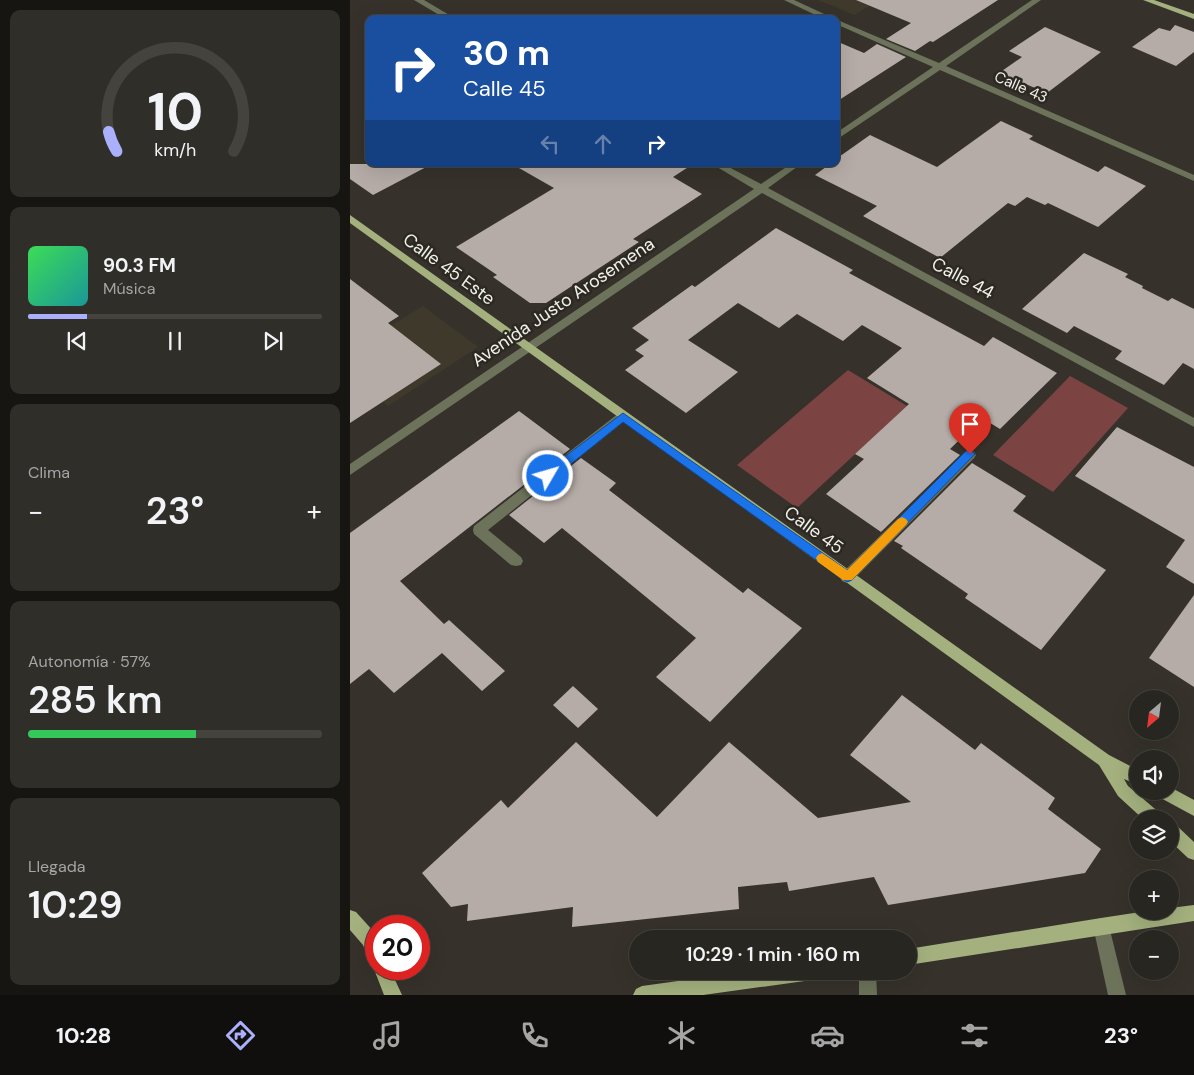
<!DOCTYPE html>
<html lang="es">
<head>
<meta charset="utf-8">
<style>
	body { margin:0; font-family:"DM Sans",sans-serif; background:#302e29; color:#f1f3f6; height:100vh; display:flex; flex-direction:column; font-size:19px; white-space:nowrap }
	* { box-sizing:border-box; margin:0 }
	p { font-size:16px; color:#a5a5a5 }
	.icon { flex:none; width:28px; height:28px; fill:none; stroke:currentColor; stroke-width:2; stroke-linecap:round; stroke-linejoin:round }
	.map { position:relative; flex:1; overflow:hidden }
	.sheet { display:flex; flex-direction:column; gap:10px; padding:10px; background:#161512; width:350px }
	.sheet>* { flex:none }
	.hud { position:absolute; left:15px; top:15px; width:475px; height:152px; border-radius:10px; box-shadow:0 5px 20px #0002,0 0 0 1px #44433e; background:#1a4fa0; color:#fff; overflow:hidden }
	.needle { width:32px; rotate:208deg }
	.controls { position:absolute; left:779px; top:690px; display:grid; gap:10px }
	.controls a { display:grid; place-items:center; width:50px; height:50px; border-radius:50%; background:#282620; box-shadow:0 5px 20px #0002,0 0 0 1px #44433e; font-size:25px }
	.speed { position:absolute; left:15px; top:915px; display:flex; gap:10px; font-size:25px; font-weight:700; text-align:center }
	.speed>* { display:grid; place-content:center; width:65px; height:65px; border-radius:50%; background:#282620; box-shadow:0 5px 20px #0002,0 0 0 1px #44433e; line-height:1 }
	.speed .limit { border:8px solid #d22; background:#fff; color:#111 }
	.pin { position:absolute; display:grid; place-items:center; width:42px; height:42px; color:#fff; margin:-51px -21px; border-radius:50% 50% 50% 0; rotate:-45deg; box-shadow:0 0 5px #0007 }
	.pin .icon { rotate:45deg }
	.me { position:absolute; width:55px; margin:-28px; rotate:52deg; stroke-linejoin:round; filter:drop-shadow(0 0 4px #0008) }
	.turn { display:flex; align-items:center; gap:18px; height:105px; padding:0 15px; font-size:22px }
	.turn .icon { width:65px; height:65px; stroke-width:2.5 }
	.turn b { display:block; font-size:35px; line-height:42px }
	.lanes { display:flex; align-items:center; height:48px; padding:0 15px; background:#0003; justify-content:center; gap:25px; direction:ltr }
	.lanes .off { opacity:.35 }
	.big { font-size:38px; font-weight:600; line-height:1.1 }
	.sheet .card { flex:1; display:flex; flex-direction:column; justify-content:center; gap:8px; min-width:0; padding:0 18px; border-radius:10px; background:#302e29 }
	.sheet .dial { align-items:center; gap:0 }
	.dial svg { height:130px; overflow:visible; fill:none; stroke:#44433e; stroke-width:7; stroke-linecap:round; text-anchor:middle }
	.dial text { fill:#f1f3f6; stroke:none }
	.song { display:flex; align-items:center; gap:15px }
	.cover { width:60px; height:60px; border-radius:8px; background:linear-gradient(135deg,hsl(130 70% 55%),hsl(180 70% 35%)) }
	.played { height:5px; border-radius:2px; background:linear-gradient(90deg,#aab0fb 20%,#44433e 20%) }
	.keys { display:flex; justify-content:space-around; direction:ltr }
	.heat { display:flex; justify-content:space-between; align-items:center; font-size:28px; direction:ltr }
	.charge { height:8px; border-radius:4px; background:linear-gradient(90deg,#34c759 57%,#44433e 0) }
	.trip { position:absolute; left:279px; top:930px; width:288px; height:50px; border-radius:25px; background:#282620; box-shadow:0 5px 20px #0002,0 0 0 1px #44433e; font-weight:600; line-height:50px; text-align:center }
	.menu { display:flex; height:80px; justify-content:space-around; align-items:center; background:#100f0d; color:#a5a5a5 }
	.menu .icon { width:35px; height:35px }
	.menu .selected { color:#aab0fb }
	.menu b { font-size:22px; color:#f1f3f6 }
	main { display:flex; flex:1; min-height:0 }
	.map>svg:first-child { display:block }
	.built { fill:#3f392c }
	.green { fill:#7c4343 }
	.building { fill:#b5aca7 }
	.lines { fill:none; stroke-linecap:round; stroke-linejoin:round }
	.minor { fill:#6c735a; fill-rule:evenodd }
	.major { fill:#a4b17e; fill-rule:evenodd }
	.route { fill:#1a73e8; stroke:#114b97 }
	.slow { fill:#f59e0b }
	.labels { text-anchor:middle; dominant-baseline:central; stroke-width:5; stroke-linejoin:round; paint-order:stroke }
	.far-street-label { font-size:15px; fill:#f2f0eb; stroke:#2c2922 }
	.street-label { font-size:18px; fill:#f2f0eb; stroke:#2c2922 }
</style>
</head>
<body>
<main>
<section class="sheet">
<div class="card dial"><svg viewBox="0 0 100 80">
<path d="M14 69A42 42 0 1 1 86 69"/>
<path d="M14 69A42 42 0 0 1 9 57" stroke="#aab0fb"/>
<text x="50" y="56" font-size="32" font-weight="700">10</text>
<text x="50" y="72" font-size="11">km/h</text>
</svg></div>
<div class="card">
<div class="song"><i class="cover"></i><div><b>90.3 FM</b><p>Música</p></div></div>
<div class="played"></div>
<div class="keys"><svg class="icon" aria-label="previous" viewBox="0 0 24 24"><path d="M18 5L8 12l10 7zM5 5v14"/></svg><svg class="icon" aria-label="pause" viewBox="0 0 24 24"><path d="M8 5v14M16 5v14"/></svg><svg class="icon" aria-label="next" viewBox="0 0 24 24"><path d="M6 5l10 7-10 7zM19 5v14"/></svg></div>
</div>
<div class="card"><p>Clima</p>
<div class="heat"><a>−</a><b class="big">23°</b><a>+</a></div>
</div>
<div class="card"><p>Autonomía · 57%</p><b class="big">285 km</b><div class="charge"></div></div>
<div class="card"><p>Llegada</p><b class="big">10:29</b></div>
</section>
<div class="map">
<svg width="844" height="995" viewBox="0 0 844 995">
	<rect width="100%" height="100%" fill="#36322b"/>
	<g class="built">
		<polygon points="468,0 530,0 504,15"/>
		<polygon points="73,306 128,347 38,406 0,374 0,351"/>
	</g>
	<g class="green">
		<polygon points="498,370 557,406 447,508 387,465"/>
		<polygon points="720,376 778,408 703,492 643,455"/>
	</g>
	<g class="building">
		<polygon points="506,0 648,0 583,42 580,41 565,51 536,39 561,23"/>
		<polygon points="825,25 844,32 844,52 826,66 782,47 809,28 820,31"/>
		<polygon points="695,27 751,52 697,93 649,73 672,57 659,51"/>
		<polygon points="486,41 514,53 527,44 556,57 486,102"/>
		<polygon points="651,121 683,136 679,139 748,172 755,166 796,186 748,227 698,203 695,205 677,197 665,206 658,203 590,258 513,216 527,206 465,175 480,164 486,164 486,159 520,135 587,167"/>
		<polygon points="0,164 82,164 23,195 0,179"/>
		<polygon points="162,164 343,164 323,177 352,194 283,239 289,242 196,303 180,303 143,277 147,275 106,247 204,188"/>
		<polygon points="426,228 503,270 499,273 634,346 643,337 707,373 650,429 632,418 600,449 610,455 531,532 476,494 514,459 505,454 559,404 517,378 552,348 512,325 493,341 447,314 429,328 388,303 338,340 388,372 336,413 275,370 294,356 285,350 299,340 282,328 342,285 345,287"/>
		<polygon points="734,253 778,274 775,277 793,286 792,288 818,301 822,298 844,309 844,369 833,363 814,385 765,359 772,351 724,326 717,333 672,309"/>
		<polygon points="0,279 49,316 38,323 91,364 0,423"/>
		<polygon points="169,411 220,449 50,581 94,624 99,620 155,671 132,691 92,653 44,693 19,669 0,684 0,533"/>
		<polygon points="767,427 844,467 844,584 816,567 835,540 725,476"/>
		<polygon points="231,458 266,483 259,490 393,593 398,588 452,628 360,722 306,677 346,638 212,528 194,543 159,515"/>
		<polygon points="622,463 676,496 663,511 756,570 691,650 615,598 618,594 551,548 553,546 544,541"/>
		<polygon points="844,595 844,687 799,658"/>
		<polygon points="223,686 248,709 228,728 203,705"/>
		<polygon points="552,695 625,750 631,743 705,798 698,809 751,849 735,873 538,905 524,877 439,891 437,882 388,887 389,909 222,927 223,907 117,921 118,904 101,907 72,873 151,800 158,808 226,742 307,817 379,742 468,818 561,802 500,755"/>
	</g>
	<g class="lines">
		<g class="minor">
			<polygon points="64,0 74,0 106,19 96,19"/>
			<polygon points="434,0 444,0 485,19 474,19"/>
			<polygon points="682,0 691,0 596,66 844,175 844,181 590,70 486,140 486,133 583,67 486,24 485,19 589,63"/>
			<polygon points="362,164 373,164 411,184 441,164 451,164 418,188 844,418 844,427 412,193 0,475 0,464 404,189"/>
			<polygon points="273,412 279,416 277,419 138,530 171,557 173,561 171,565 166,566 161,565 124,534 123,530 124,526 269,413"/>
			<polygon points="620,450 624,452 626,455 624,458 502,581 497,583 492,581 490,577 492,573 616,452"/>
			<polygon points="751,918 757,920 759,926 776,995 758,995 743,926 745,920"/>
			<polygon points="509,971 526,971 527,995 509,995"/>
		</g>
		<g class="major">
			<polygon points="793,0 804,0 844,14 844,19"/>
			<polygon points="0,215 759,755 788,770 788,785 774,779 778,786 811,814 813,819 793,819 768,796 749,765 0,223"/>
			<polygon points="820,787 844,800 844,816 807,796 804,791 820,791"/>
			<polygon points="820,823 826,825 844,842 844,860 838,858 820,841"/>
			<polygon points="844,905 844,921 558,965 558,949 751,918 797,911 820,911 820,908"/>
			<polygon points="0,910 6,912 25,933 26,969 40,969 52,995 34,995 24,969 25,965 20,963 13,945 0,930"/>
			<polygon points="400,971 470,971 468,977 462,980 353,995 283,995 286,989 292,986"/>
		</g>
	</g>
	<polygon class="route" points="273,413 497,570 616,451 620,450 625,454 502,580 497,582 273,422 202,479 194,479 192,476 194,472"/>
	<polygon class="slow" points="552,517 556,519 558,522 556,525 502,580 493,580 468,562 466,558 468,555 472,553 497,570 548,519"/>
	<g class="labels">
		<g class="far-street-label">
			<text transform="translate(671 87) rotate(24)">Calle 43</text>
		</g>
		<g class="street-label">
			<text transform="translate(99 269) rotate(36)">Calle 45 Este</text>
			<text transform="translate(613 278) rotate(28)">Calle 44</text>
			<text transform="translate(213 302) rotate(-34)">Avenida Justo Arosemena</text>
			<text transform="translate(464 530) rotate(36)">Calle 45</text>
		</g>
	</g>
</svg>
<div class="controls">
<a><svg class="needle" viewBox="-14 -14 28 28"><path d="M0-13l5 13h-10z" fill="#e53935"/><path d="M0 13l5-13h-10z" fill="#a5a5a5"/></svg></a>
<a><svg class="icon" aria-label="sound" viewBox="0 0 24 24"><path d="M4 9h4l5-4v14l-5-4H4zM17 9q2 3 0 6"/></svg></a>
<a><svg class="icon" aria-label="layers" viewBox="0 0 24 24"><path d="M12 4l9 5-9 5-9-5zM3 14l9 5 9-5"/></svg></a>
<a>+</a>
<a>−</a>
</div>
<div class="speed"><div class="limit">20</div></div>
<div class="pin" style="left:620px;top:454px;background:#d93025"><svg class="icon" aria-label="arrive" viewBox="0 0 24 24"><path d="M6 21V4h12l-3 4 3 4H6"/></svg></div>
<svg class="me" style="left:198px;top:476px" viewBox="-20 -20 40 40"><circle r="17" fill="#1a73e8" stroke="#fff" stroke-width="3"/><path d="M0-11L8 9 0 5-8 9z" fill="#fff"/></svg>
<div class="trip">10:29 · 1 min · 160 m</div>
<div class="hud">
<div class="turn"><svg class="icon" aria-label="right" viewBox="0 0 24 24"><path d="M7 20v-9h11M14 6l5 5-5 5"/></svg><div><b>30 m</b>Calle 45</div></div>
<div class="lanes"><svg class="icon off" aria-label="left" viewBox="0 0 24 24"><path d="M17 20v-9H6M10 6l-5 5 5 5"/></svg><svg class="icon off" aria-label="ahead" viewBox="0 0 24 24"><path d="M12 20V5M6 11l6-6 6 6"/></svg><svg class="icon" aria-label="right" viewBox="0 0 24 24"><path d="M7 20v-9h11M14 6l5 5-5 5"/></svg></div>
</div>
</div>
</main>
<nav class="menu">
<b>10:28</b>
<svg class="icon selected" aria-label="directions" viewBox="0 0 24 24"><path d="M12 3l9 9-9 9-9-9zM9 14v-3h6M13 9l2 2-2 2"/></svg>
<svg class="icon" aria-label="music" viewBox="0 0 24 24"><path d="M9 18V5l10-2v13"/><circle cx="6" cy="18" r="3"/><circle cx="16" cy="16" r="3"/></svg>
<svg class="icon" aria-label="phone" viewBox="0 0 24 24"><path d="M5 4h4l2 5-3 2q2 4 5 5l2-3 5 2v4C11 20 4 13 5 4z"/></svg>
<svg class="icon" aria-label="climate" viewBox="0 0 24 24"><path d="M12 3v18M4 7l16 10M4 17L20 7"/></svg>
<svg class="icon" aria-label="car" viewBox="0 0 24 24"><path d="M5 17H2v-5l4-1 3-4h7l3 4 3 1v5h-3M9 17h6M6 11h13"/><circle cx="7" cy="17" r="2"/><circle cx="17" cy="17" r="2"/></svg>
<svg class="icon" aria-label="filters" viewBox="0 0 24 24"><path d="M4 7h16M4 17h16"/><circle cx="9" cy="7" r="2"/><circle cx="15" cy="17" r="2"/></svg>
<b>23°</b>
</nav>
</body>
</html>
